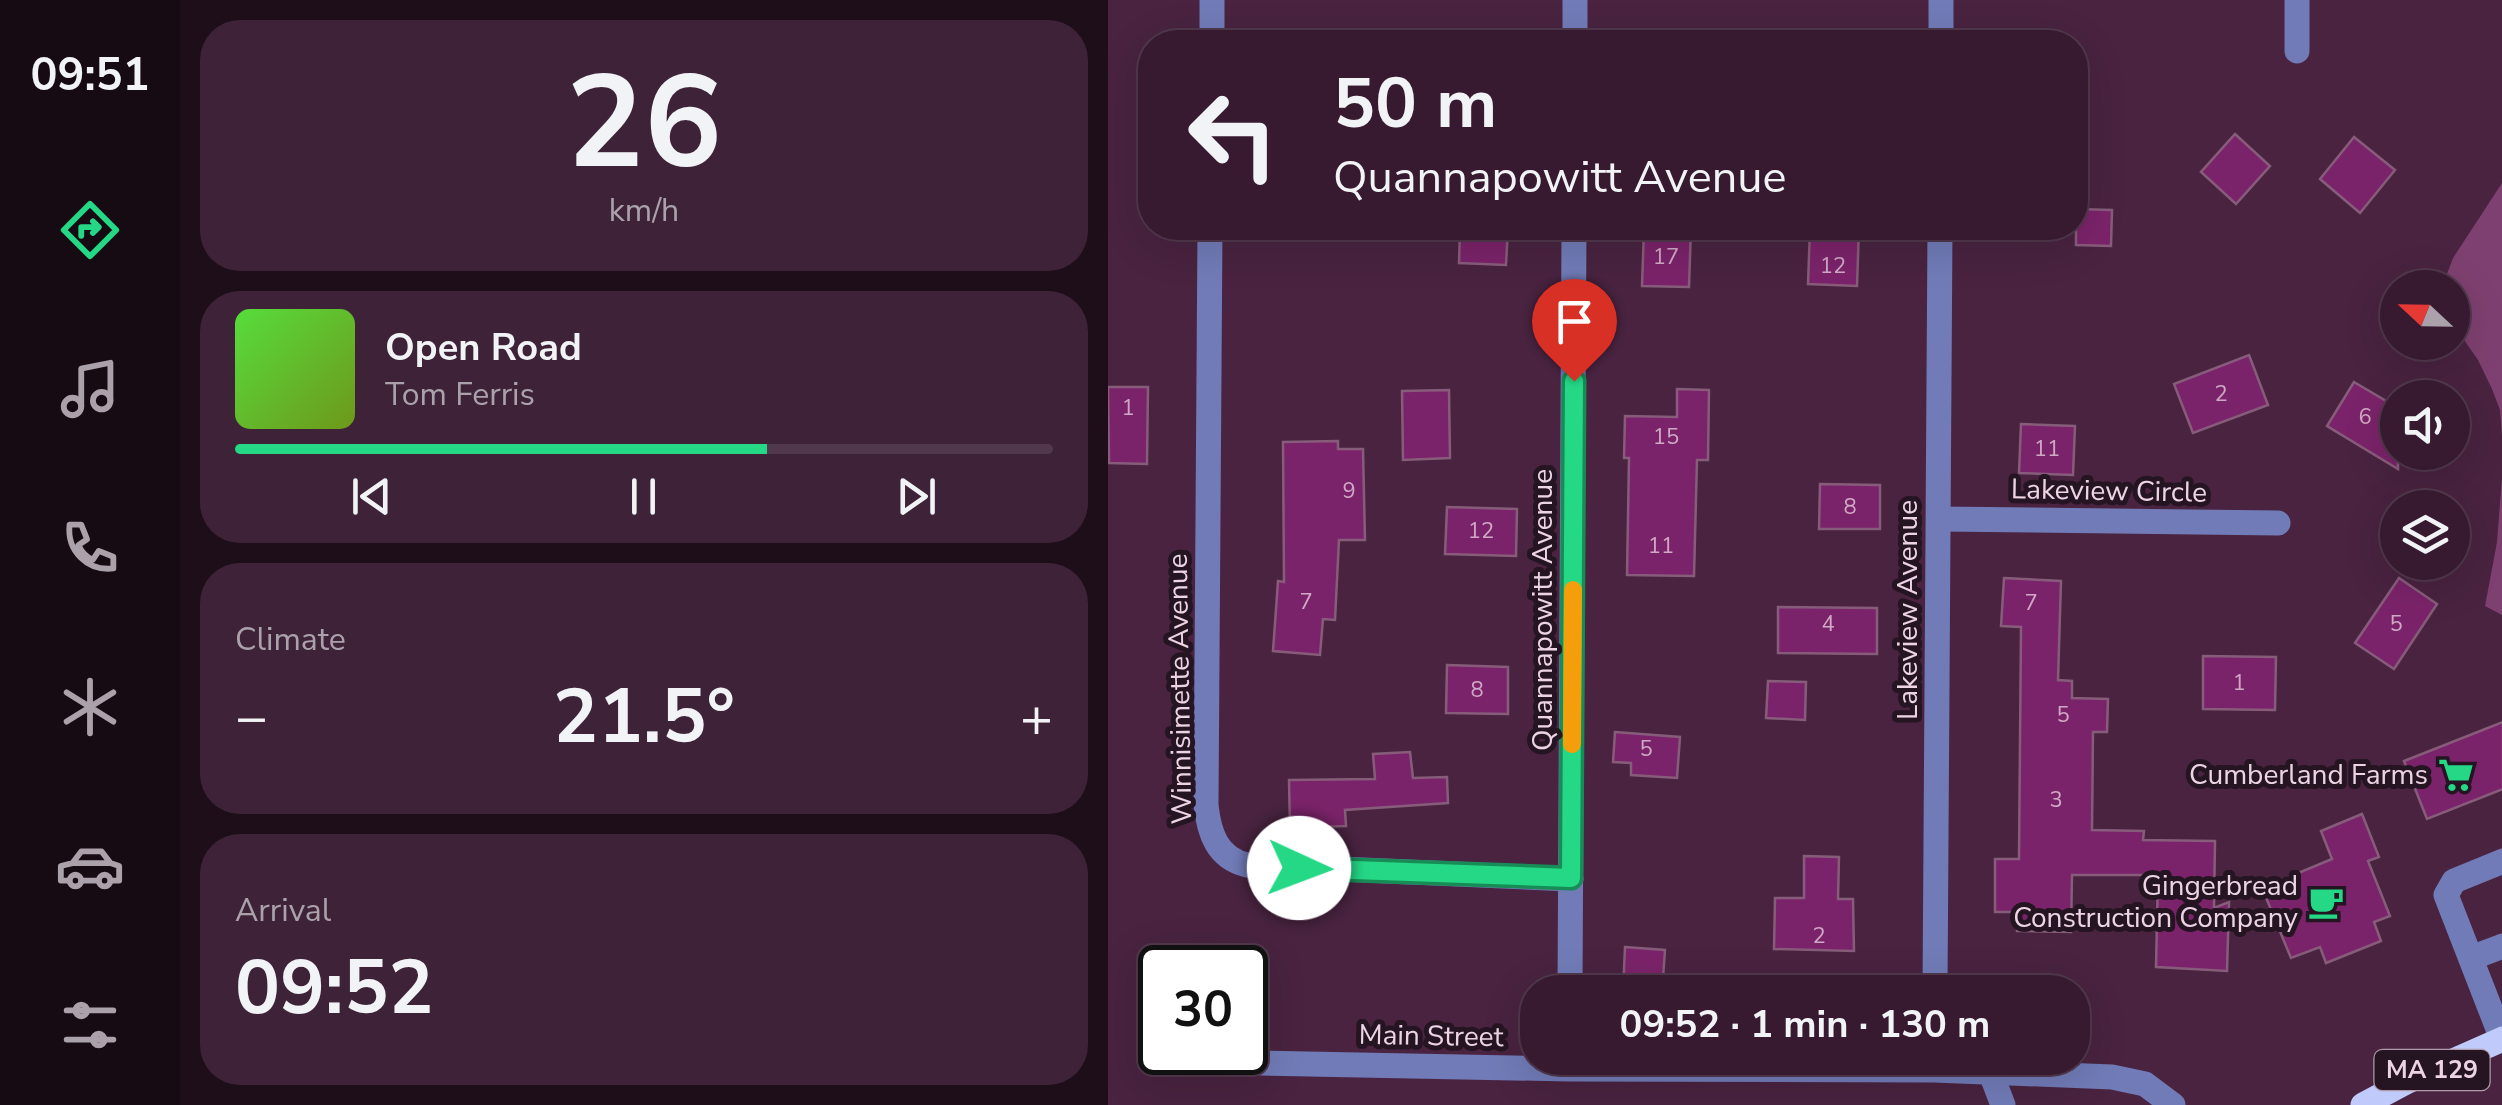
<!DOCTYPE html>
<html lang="en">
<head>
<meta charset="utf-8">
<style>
	body { margin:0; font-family:"Nunito Sans",sans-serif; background:#3e2338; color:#f1f3f6; height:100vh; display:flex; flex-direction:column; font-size:38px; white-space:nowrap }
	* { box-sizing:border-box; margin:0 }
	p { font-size:32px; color:#aaa1ab }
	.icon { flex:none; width:55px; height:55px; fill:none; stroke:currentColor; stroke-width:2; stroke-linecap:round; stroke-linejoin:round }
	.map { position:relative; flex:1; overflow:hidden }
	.side { display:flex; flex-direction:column; gap:20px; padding:20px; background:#1e0e1a; width:928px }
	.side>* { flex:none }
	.hud { position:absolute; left:30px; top:30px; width:950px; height:210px; border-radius:40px; box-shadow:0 10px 40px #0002,0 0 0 2px #51384c; background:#371a30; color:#f1f3f6; overflow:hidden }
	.needle { width:65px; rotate:292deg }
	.tools { position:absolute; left:1272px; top:270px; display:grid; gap:20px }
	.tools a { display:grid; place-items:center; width:90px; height:90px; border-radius:50%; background:#371a30; box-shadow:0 10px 40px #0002,0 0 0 2px #51384c; font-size:50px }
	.speed { position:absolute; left:30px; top:945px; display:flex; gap:20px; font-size:50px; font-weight:700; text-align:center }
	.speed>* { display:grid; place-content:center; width:130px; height:130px; border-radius:50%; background:#371a30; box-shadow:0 10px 40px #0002,0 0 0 2px #51384c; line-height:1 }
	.speed .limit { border:5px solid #111; border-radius:15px; background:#fff; color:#111 }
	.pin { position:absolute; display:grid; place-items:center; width:85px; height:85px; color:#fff; margin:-102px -42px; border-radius:50% 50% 50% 0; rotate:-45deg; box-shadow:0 0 10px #0007 }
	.pin .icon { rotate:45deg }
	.me { position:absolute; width:110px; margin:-55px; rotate:92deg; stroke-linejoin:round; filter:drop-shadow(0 0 8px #0008) }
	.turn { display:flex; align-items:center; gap:35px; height:210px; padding:0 30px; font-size:45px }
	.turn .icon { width:130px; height:130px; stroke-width:2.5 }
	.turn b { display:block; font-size:70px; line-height:85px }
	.big { font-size:75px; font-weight:700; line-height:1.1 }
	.side .widget { flex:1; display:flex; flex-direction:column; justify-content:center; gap:15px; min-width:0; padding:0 35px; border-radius:40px; background:#3e2338 }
	.side .dial { align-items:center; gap:0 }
	.dial b { font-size:130px; line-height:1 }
	.song { display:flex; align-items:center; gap:30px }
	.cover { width:120px; height:120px; border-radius:15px; background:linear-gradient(135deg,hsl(110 70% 55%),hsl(80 70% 35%)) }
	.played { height:10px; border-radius:5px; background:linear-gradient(90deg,#24d886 65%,#51384c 65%) }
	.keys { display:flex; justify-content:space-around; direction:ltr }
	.heat { display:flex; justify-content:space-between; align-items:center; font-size:55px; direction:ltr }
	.trip { position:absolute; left:412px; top:975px; width:570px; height:100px; border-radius:40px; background:#371a30; box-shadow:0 10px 40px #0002,0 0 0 2px #51384c; font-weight:700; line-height:100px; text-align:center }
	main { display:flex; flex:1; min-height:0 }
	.tabs { display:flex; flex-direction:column; width:180px; justify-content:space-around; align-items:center; background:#160a13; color:#aaa1ab }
	.tabs .icon { width:70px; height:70px }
	.tabs .current { color:#24d886 }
	.tabs b { font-size:45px; color:#f1f3f6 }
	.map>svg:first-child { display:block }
	.green { fill:#7e4070 }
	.building { fill:#7b236a; stroke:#875c7b; stroke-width:2.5 }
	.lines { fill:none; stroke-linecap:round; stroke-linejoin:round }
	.minor { stroke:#717bb7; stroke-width:25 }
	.major { stroke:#c0cafb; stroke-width:25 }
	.route-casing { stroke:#178c57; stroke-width:25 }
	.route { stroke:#24d886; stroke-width:18 }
	.slow { stroke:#f59e0b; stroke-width:18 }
	.labels { text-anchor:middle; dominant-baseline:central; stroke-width:10; stroke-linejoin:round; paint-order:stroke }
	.number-label { font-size:22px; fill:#d0a8c6 }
	.shield { fill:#251421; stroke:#b09aaa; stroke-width:2.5 }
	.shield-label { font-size:25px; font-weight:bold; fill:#ecd4e5 }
	.street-label { font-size:28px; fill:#ecd4e5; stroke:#251421 }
	.poi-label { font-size:28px; fill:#ecd4e5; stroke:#251421; text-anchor:end }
</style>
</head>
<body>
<main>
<nav class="tabs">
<b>09:51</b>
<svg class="icon current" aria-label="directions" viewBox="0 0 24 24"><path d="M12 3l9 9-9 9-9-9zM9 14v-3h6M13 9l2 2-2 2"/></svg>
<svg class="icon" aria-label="music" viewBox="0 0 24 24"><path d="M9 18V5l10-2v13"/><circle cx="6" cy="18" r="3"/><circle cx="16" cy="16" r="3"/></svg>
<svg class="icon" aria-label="phone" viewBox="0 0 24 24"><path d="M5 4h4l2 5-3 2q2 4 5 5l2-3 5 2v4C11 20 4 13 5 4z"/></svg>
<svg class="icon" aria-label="climate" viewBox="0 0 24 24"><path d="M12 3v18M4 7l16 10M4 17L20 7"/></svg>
<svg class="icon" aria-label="car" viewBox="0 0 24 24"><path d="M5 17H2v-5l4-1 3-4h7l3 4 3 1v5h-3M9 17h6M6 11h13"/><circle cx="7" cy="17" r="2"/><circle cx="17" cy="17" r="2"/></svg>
<svg class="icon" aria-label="filters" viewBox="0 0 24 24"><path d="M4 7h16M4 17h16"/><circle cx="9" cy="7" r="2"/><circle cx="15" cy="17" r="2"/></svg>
</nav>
<section class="side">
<div class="widget dial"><b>26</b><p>km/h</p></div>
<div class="widget">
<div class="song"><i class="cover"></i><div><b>Open Road</b><p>Tom Ferris</p></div></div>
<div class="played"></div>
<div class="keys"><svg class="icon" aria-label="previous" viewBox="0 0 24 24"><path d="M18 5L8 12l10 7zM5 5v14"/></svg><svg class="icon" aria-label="pause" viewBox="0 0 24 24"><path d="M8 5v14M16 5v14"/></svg><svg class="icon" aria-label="next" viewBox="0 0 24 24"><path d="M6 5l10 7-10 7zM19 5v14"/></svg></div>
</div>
<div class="widget"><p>Climate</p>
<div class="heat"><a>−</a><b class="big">21.5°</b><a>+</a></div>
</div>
<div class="widget"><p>Arrival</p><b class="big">09:52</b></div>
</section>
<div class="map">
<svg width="1395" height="1105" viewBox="0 0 1395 1105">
	<rect width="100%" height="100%" fill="#492340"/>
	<g class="green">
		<polygon points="1394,183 1394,437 1392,410 1384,389 1370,360 1345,324 1345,288 1334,287 1345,258"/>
		<polygon points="1394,478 1395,615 1394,615 1377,606 1389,542"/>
	</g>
	<g class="building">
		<polygon points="1127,134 1162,166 1128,204 1093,172"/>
		<polygon points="1246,137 1287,170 1252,213 1212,179"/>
		<polygon points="968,209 1004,210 1003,246 968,245"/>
		<polygon points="352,228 400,228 398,265 351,263"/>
		<polygon points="536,228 583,228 581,287 534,286"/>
		<polygon points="702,228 751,228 749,286 700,284"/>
		<polygon points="1141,355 1160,405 1085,433 1066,384"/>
		<polygon points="1246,382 1290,408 1290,469 1219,426"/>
		<polygon points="0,387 40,387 39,464 1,463"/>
		<polygon points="569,389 601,390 600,460 589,460 586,576 519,575 521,458 516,458 517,416 569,417"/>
		<polygon points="341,390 342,458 295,460 294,391"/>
		<polygon points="913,424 967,426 965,475 911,473"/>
		<polygon points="230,441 230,449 255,449 257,540 231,540 227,620 215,619 212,655 165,651 170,581 176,582 175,442"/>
		<polygon points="712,484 772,485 772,529 711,529"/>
		<polygon points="339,507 409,509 408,556 337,554"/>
		<polygon points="896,578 953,581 950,680 964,681 964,698 1000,699 999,732 985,732 984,830 1036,831 1035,840 1107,841 1106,908 1121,902 1119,971 1048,967 1050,875 964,875 963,932 909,931 910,912 887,912 887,859 911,859 913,627 893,626"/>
		<polygon points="1291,578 1329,604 1286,669 1247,643"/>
		<polygon points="670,607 769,608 769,654 670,653"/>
		<polygon points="1095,656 1168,657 1167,710 1095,709"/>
		<polygon points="339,665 400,667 400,714 338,713"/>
		<polygon points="660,681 698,682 697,720 658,718"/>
		<polygon points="1395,722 1395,789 1319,819 1296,761"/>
		<polygon points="507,732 572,737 569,778 523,775 523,763 505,762"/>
		<polygon points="302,752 305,778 339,777 340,803 237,810 238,826 182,828 181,780 267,779 265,754"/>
		<polygon points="1254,814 1271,857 1260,861 1282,916 1266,922 1273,941 1218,963 1212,947 1183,958 1154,888 1224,859 1213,831"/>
		<polygon points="696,856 731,857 730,899 745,899 746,951 666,949 667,898 696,898"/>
		<polygon points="517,947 557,950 554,992 515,992"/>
	</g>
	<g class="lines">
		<g class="minor">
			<polyline points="104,42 104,0"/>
			<polyline points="467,42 467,0"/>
			<polyline points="833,42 833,0"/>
			<polyline points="1189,51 1189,0"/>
			<path d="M 102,228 L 98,805 C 101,833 109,858 139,865 L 463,879"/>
			<polyline points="831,519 1170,523"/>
			<polyline points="1363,958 1395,946"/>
			<polyline points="462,992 466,228"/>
			<polyline points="827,992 832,228"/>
			<polyline points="1394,1039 1338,895 1346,881 1395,861"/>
			<polyline points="51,1061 461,1069 826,1070 1004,1077 1037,1084 1065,1105"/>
			<polyline points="882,1071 895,1105"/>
		</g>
		<polyline class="major" points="1255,1105 1300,1081 1395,1039"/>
	</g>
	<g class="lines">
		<defs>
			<polyline id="route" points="191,868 463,878 466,381"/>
		</defs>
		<use href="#route" class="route-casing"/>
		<use href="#route" class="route"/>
		<polyline class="slow" points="464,744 465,590"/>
	</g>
	<defs>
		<symbol id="supermarket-bare" viewBox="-9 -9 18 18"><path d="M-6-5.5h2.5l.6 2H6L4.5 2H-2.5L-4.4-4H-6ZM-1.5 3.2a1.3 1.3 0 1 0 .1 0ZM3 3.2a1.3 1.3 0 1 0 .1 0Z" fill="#24d886" stroke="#251421" stroke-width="2.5" paint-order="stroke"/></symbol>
		<symbol id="cafe-bare" viewBox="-9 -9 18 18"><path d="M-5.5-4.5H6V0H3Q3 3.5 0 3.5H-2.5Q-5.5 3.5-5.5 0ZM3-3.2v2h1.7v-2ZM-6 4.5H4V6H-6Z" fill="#24d886" stroke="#251421" stroke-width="2.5" paint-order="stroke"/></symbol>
	</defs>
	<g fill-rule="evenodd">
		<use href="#supermarket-bare" x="1323" y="750" width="50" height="50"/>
		<use href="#cafe-bare" x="1193" y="877" width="50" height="50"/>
	</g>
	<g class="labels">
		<g class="number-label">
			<text x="558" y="257">17</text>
			<text x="725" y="266">12</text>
			<text x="1113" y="394">2</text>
			<text x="20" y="408">1</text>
			<text x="1257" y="417">6</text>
			<text x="558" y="437">15</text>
			<text x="939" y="449">11</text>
			<text x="241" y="491">9</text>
			<text x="742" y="507">8</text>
			<text x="373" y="531">12</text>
			<text x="553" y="546">11</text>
			<text x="198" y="602">7</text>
			<text x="923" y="603">7</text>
			<text x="720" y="624">4</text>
			<text x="1288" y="624">5</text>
			<text x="1131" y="683">1</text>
			<text x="369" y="690">8</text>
			<text x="955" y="715">5</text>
			<text x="538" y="749">5</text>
			<text x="948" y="800">3</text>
			<text x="711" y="936">2</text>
		</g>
		<rect class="shield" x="1266.5" y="1050" width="115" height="40" rx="8"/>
		<g class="shield-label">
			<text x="1324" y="1070">MA 129</text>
		</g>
		<g class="street-label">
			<text transform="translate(1001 491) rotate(1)">Lakeview Circle</text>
			<text transform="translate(435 610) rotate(-90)">Quannapowitt Avenue</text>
			<text transform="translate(800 610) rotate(-90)">Lakeview Avenue</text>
			<text transform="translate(72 689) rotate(-91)">Winnisimette Avenue</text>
			<text transform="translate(323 1036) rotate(1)">Main Street</text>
		</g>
		<g class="poi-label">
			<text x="1320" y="775">Cumberland Farms</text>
			<text x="1190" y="886">Gingerbread<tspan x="1190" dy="32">Construction Company</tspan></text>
		</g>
	</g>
</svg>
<div class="tools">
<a><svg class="needle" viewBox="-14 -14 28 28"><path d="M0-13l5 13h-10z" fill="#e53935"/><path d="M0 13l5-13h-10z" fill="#aaa1ab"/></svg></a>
<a><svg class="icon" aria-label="sound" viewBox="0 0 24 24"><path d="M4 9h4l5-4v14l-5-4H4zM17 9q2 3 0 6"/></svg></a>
<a><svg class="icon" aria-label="layers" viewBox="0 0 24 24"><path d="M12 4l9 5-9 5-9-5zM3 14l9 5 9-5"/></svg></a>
</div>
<div class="speed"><div class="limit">30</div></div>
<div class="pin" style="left:466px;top:381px;background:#d93025"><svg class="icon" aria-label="arrive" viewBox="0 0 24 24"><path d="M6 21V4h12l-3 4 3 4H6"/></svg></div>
<svg class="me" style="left:191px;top:868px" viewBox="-20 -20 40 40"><circle r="19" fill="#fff"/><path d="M0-13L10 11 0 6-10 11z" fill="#24d886"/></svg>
<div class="trip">09:52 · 1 min · 130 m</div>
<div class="hud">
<div class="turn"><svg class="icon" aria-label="left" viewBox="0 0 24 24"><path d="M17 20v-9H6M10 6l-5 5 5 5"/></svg><div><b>50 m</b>Quannapowitt Avenue</div></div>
</div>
</div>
</main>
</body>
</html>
